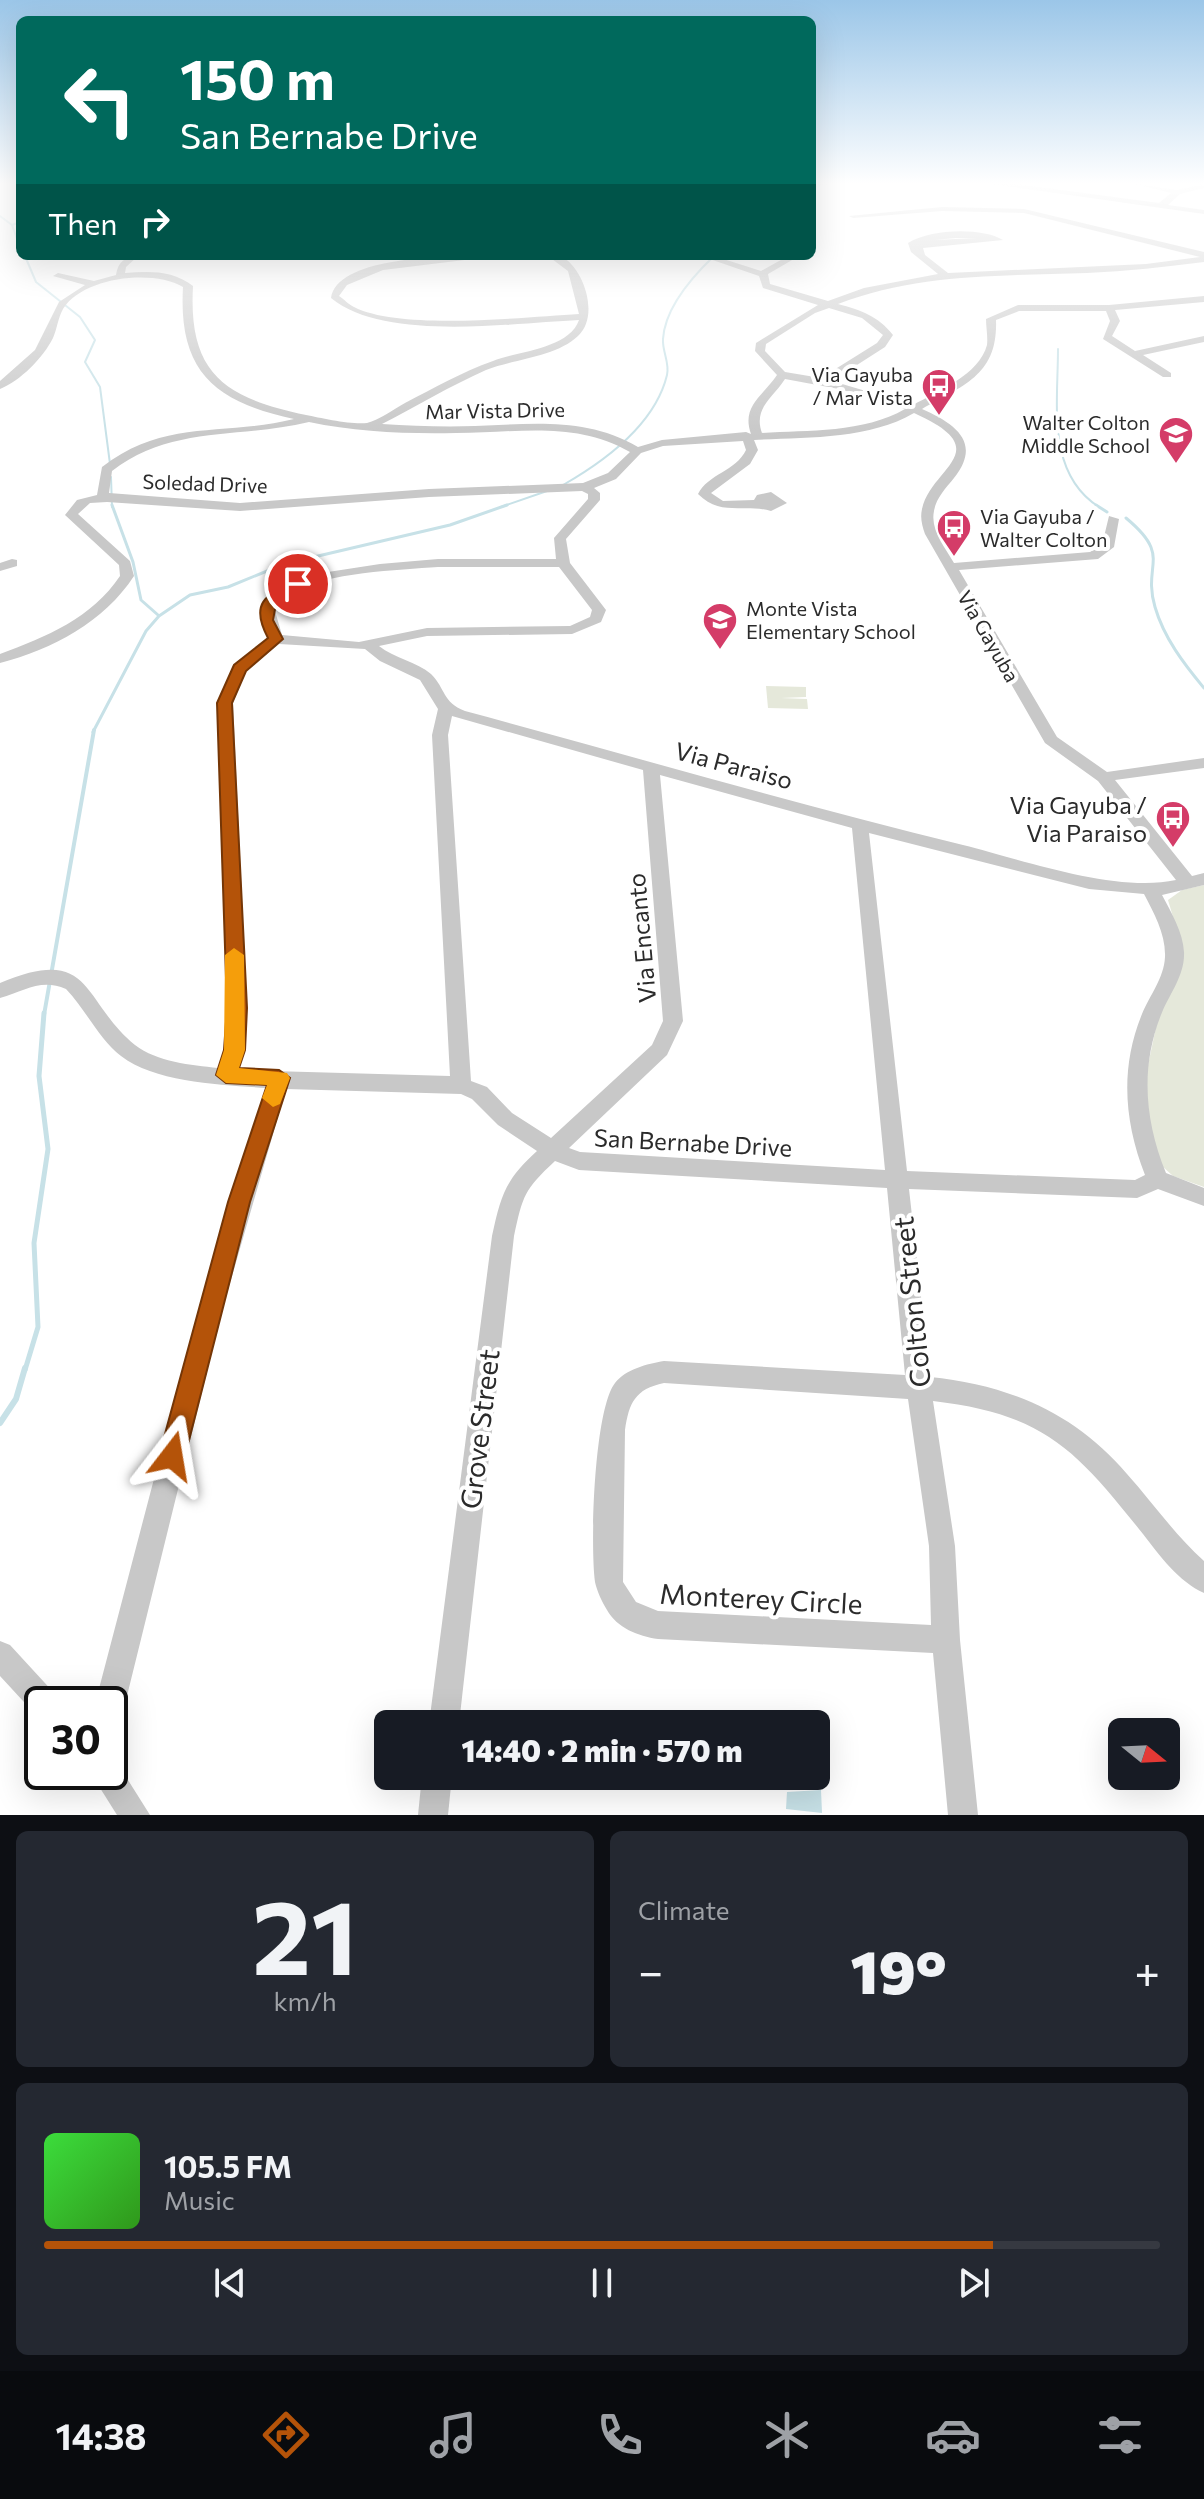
<!DOCTYPE html>
<html lang="en">
<head>
<meta charset="utf-8">
<style>
	body { margin:0; font-family:Commissioner,sans-serif; background:#242831; color:#f1f3f6; height:100vh; display:flex; flex-direction:column; font-size:30px; white-space:nowrap }
	* { box-sizing:border-box; margin:0 }
	p { font-size:26px; color:#9ea1a6 }
	.icon { flex:none; width:44px; height:44px; fill:none; stroke:currentColor; stroke-width:2; stroke-linecap:round; stroke-linejoin:round }
	.map { position:relative; height:1815px; overflow:hidden }
	.side { display:flex; flex-direction:column; gap:16px; padding:16px; background:#0d0f14; flex:1 }
	.side>* { flex:none }
	.guide { position:absolute; left:16px; top:16px; width:800px; height:244px; border-radius:12px; box-shadow:0 8px 32px #0002; background:#00695c; color:#fff; overflow:hidden }
	.needle { width:52px; rotate:108deg }
	.tools { position:absolute; left:1108px; top:1718px; display:grid; gap:16px }
	.tools a { display:grid; place-items:center; width:72px; height:72px; border-radius:12px; background:#171b24; box-shadow:0 8px 32px #0002; font-size:40px }
	.speed { position:absolute; left:24px; top:1686px; display:flex; gap:16px; font-size:40px; font-weight:700; text-align:center }
	.speed>* { display:grid; place-content:center; width:104px; height:104px; border-radius:50%; background:#171b24; box-shadow:0 8px 32px #0002; line-height:1 }
	.speed .limit { border:4px solid #111; border-radius:12px; background:#fff; color:#111 }
	.pin { position:absolute; display:grid; place-items:center; width:68px; height:68px; color:#fff; margin:-34px; border:4px solid #fff; border-radius:50%; box-shadow:0 2px 8px #0007 }
	.me { position:absolute; width:88px; margin:-44px; rotate:14deg; stroke-linejoin:round; filter:drop-shadow(0 0 6px #0008) }
	.turn { display:flex; align-items:center; gap:28px; height:168px; padding:0 32px; font-size:36px }
	.turn .icon { width:104px; height:104px; stroke-width:2.5 }
	.turn b { display:block; font-size:56px; line-height:68px }
	.then { display:flex; align-items:center; height:76px; padding:0 32px; background:#0003; gap:16px; font-size:30px }
	.big { font-size:60px; font-weight:800; line-height:1.1 }
	.side .card { flex:1; display:flex; flex-direction:column; justify-content:center; gap:12px; min-width:0; padding:0 28px; border-radius:12px; background:#242831 }
	.side .dial { align-items:center; gap:0 }
	.dial b { font-size:104px; line-height:1 }
	.song { display:flex; align-items:center; gap:24px }
	.cover { width:96px; height:96px; border-radius:12px; background:linear-gradient(135deg,hsl(120 70% 55%),hsl(110 70% 35%)) }
	.played { height:8px; border-radius:4px; background:linear-gradient(90deg,#b45309 85%,#363941 85%) }
	.keys { display:flex; justify-content:space-around; direction:ltr }
	.heat { display:flex; justify-content:space-between; align-items:center; font-size:44px; direction:ltr }
	.side .tiles { flex:1; display:grid; gap:16px; grid-template-columns:1fr 1fr }
	.card:last-child { grid-column:span 2 }
	.trip { position:absolute; left:374px; top:1710px; width:456px; height:80px; border-radius:12px; background:#171b24; box-shadow:0 8px 32px #0002; font-weight:800; line-height:80px; text-align:center }
	.dock { display:flex; height:128px; justify-content:space-around; align-items:center; background:#090b0e; color:#9ea1a6 }
	.dock .icon { width:56px; height:56px }
	.dock .selected { color:#b45309 }
	.dock b { font-size:36px; color:#f1f3f6 }
	.map>svg:first-child { display:block }
	.green { fill:#e5e8da }
	.water { fill:#c7e1e7 }
	.lines { fill:none; stroke-linecap:round; stroke-linejoin:round }
	.stream-far4 { stroke:#c7e1e7; stroke-width:2 }
	.stream-far3 { stroke:#c7e1e7; stroke-width:3 }
	.stream-far2 { stroke:#c7e1e7; stroke-width:4 }
	.stream-far1 { stroke:#c7e1e7; stroke-width:5 }
	.stream { stroke:#c7e1e7; stroke-width:6 }
	.minor { fill:#c8c8c8; fill-rule:evenodd }
	.route { fill:#b45309; stroke:#753606; stroke-width:2 }
	.slow { fill:#f59e0b }
	.labels { text-anchor:middle; dominant-baseline:central; stroke-width:8; stroke-linejoin:round; paint-order:stroke }
	.far-poi-label { font-size:20px; fill:#2b2b2b; stroke:#fff; text-anchor:end }
	.far-street-label { font-size:20px; fill:#2b2b2b; stroke:#fff }
	.street-label { font-size:24px; fill:#2b2b2b; stroke:#fff }
	.poi-label { font-size:24px; fill:#2b2b2b; stroke:#fff; text-anchor:end }
	.near-street-label { font-size:28px; fill:#2b2b2b; stroke:#fff }
</style>
</head>
<body>
<div class="map">
<svg width="1204" height="1815" viewBox="0 0 1204 1815">
	<rect width="100%" height="100%" fill="#fff"/>
	<g class="green">
		<polygon points="766,686 806,687 806,697 781,698 807,699 808,709 768,708"/>
		<polygon points="1204,885 1204,1187 1173,1176 1161,1165 1145,1120 1147,1070 1159,1013 1184,954 1168,900 1182,890"/>
	</g>
	<polygon class="water" points="821,1790 822,1813 786,1809 787,1792"/>
	<g class="lines">
		<g class="stream-far4">
			<polyline points="0,216 12,225 20,247"/>
			<polyline points="12,225 20,222"/>
			<polyline points="25,256 36,282 80,317 95,340 85,362 100,387 110,464"/>
			<path d="M 1058,349 C 1058,404 1046,473 1099,507"/>
			<polyline points="111,477 112,507"/>
			<path d="M 563,485 C 605,461 655,425 667,375 C 670,363 662,351 663,339 C 665,307 692,277 714,256"/>
			<polyline points="501,507 547,491"/>
		</g>
		<g class="stream-far3">
			<polyline points="112,505 133,562 141,600 158,615"/>
			<polyline points="1096,505 1107,512"/>
			<path d="M 1126,518 C 1173,557 1142,563 1155,607 C 1164,638 1184,664 1204,688"/>
			<polyline points="93,732 146,631 159,616 190,595 228,587 284,564 450,525 507,505"/>
		</g>
		<polyline class="stream-far2" points="44,1015 94,730"/>
		<polyline class="stream-far1" points="25,1370 38,1327 34,1243 48,1149 39,1076 44,1013"/>
		<polyline class="stream" points="0,1423 16,1399 25,1368"/>
		<g class="minor">
			<polygon points="812,183 839,183 812,187"/>
			<polygon points="985,183 1009,183 1159,203 1171,193 1131,183 1177,190 1204,184 1204,188 1180,194 1168,205 1204,210 1204,214"/>
			<path d="M 942,207 L 1024,209 L 1204,252 L 1204,262 C 1165,267 1127,271 1087,273 C 1003,276 918,273 838,304 C 861,310 878,316 893,335 L 885,347 L 832,381 L 913,405 C 938,391 979,375 987,345 C 988,337 986,327 986,319 L 1018,305 L 1109,305 L 1204,296 L 1204,302 L 1115,310 L 1120,321 L 1112,336 L 1135,351 L 1204,336 L 1204,342 L 1143,355 L 1171,373 L 1171,377 L 1163,377 L 1103,339 L 1110,321 L 1106,311 L 1019,311 L 996,320 C 998,375 964,385 922,409 C 956,424 982,443 954,478 C 946,488 936,498 934,511 C 930,530 945,547 954,563 L 1090,552 L 1102,545 L 1109,516 L 1119,519 L 1114,547 L 1098,559 L 959,570 L 1057,737 L 1107,772 L 1204,758 L 1204,768 L 1115,780 L 1192,876 L 1204,873 L 1204,885 L 1162,895 C 1171,912 1183,932 1184,952 C 1185,974 1171,992 1163,1010 C 1140,1064 1144,1119 1166,1173 L 1204,1188 L 1204,1206 L 1158,1189 L 1137,1198 L 909,1189 L 930,1377 C 1009,1385 1075,1413 1127,1474 C 1153,1503 1175,1535 1204,1561 L 1204,1593 C 1179,1582 1159,1555 1143,1534 C 1076,1450 1045,1414 933,1401 L 955,1546 L 960,1640 L 978,1815 L 948,1815 L 933,1653 L 658,1639 C 638,1636 617,1628 607,1610 C 602,1602 597,1591 595,1582 C 590,1546 594,1410 615,1383 C 626,1369 647,1364 664,1361 L 905,1375 L 887,1188 L 579,1170 L 555,1161 C 524,1190 523,1195 514,1236 L 459,1724 L 429,1724 L 492,1236 C 501,1195 505,1180 537,1151 L 498,1125 L 472,1099 L 461,1094 L 286,1089 L 222,1311 L 125,1704 L 120,1714 L 110,1719 L 110,1704 L 95,1704 L 198,1311 L 266,1088 C 224,1085 156,1083 121,1056 C 99,1039 86,1010 66,989 C 41,978 25,991 0,998 L 0,983 C 94,944 80,1000 135,1045 C 157,1062 191,1065 218,1068 L 225,1050 L 227,1008 L 217,703 L 234,666 L 269,638 L 261,610 L 283,587 L 328,572 L 380,564 L 438,559 L 556,559 L 554,538 L 588,499 L 588,494 L 582,491 L 429,497 L 240,511 L 107,502 L 90,503 L 78,514 L 130,561 L 134,576 C 104,622 53,649 0,663 L 0,654 C 46,637 92,618 120,576 L 119,565 L 65,515 L 77,500 L 97,495 L 102,467 C 166,418 222,437 294,419 C 215,402 178,372 183,287 C 153,269 83,277 63,309 C 58,318 57,329 53,338 C 43,358 20,381 0,389 L 0,381 L 35,350 L 59,302 L 85,285 L 53,276 L 58,273 L 94,281 L 116,275 C 118,262 125,256 138,256 L 126,267 L 125,273 C 149,271 173,270 193,286 C 188,374 225,398 306,415 C 321,418 352,425 367,423 C 379,420 394,409 405,403 C 434,388 462,372 493,361 C 518,351 569,349 579,320 C 511,323 384,342 331,298 C 338,253 462,256 497,256 L 383,270 L 347,285 L 339,296 C 344,299 349,305 354,307 C 401,331 524,317 579,314 L 568,271 L 548,256 L 561,256 C 584,268 600,316 578,336 C 556,357 514,359 486,370 C 450,386 417,406 382,424 C 413,426 444,427 475,426 C 533,424 586,417 638,447 L 662,440 L 746,432 L 751,434 C 741,406 763,396 777,375 L 755,351 L 756,343 L 818,305 L 763,288 L 759,276 L 701,256 L 714,256 L 761,271 L 788,256 L 799,256 L 768,274 L 770,284 L 828,301 L 864,288 L 938,274 L 911,252 L 908,243 C 930,229 981,227 1003,240 L 923,248 L 925,255 L 948,273 L 1146,264 L 1200,257 L 1024,213 L 942,211 L 853,218 L 849,216 ZM 956,238 L 977,238 L 934,240 ZM 829,308 L 862,318 L 883,335 L 877,343 L 821,378 L 785,372 L 765,351 L 766,344 L 815,313 ZM 785,379 L 839,389 L 905,409 C 864,433 808,430 762,433 C 753,408 773,398 785,379 ZM 914,413 C 999,451 931,467 922,509 C 920,518 922,525 925,534 L 1045,743 L 1098,781 L 1176,880 C 1116,893 1023,860 963,845 C 796,804 631,756 465,711 C 442,702 446,689 431,674 C 417,662 394,658 379,646 L 427,636 L 572,634 L 601,622 L 606,610 L 570,563 L 566,539 L 600,500 L 600,493 L 594,488 L 616,479 L 641,453 L 663,446 L 743,441 L 746,450 C 736,471 708,474 698,494 C 721,517 743,503 771,511 L 787,503 L 771,492 L 757,495 L 754,500 L 723,501 L 711,493 L 750,464 L 758,450 L 754,440 C 805,437 868,440 914,413 ZM 309,422 C 356,432 407,434 456,433 C 516,433 575,420 630,452 L 608,473 L 583,483 L 429,489 L 240,503 L 109,493 L 112,471 C 171,425 239,439 309,422 ZM 438,567 L 559,567 L 592,610 L 590,617 L 570,626 L 427,628 L 359,642 L 282,635 L 275,611 C 280,605 286,597 293,593 C 326,572 399,570 438,567 ZM 279,644 L 365,649 L 380,661 L 420,680 L 438,709 L 432,735 L 450,1076 L 238,1070 L 245,1050 L 247,1008 L 233,703 L 246,671 ZM 452,716 L 643,770 L 663,1021 L 652,1045 L 551,1138 L 512,1113 L 487,1087 L 471,1081 L 448,735 ZM 660,775 L 852,828 L 885,1170 L 580,1152 L 569,1148 L 667,1055 L 683,1021 ZM 869,833 L 1089,889 L 1144,894 C 1154,913 1166,935 1165,957 C 1164,978 1150,995 1142,1014 C 1120,1068 1124,1121 1145,1175 L 1135,1180 L 907,1171 ZM 664,1383 L 908,1399 L 929,1546 L 931,1625 L 658,1611 L 636,1602 L 623,1582 L 625,1430 C 629,1403 635,1389 664,1383 Z"/>
			<polygon points="12,559 17,560 17,566 0,571 0,563"/>
			<polygon points="0,1641 10,1645 55,1694 60,1704 42,1704 42,1717 35,1714 0,1676"/>
			<polygon points="110,1759 116,1761 150,1815 117,1815 90,1772 110,1772"/>
			<polygon points="422,1776 452,1776 448,1815 418,1815"/>
		</g>
	</g>
	<linearGradient id="sky" x2="0" y2="1"><stop stop-color="#9bc6e8"/><stop offset="0.42" stop-color="#fff"/><stop offset="1" stop-color="#fff" stop-opacity="0"/></linearGradient>
	<rect width="1204" height="437" fill="url(#sky)"/>
	<path class="route" d="M 294,581 L 305,584 L 276,604 L 273,620 L 283,639 L 246,671 L 232,703 L 247,1008 L 245,1050 L 239,1068 L 279,1070 L 290,1078 L 250,1202 L 185,1456 L 182,1465 L 172,1469 L 163,1465 L 159,1456 L 228,1202 L 267,1085 L 226,1083 L 216,1075 L 224,1050 L 227,1008 L 217,703 L 234,665 L 268,638 C 250,604 264,596 294,581 Z"/>
	<polygon class="slow" points="234,948 244,955 245,1050 239,1068 287,1073 290,1078 280,1104 273,1107 262,1098 267,1085 226,1083 216,1075 224,1050 225,955"/>
	<defs>
		<symbol id="bus-pin" viewBox="-11 -11 22 30"><path d="M0 17L-7.5 6A9.5 9.5 0 1 1 7.5 6Z" fill="#d43c68" stroke="#fff"/><path d="M-5-6H5V4H4V6H2V4H-2V6H-4V4H-5ZM-3.5-4V0h7V-4ZM-3.5 1.2v1.5H-2V1.2ZM2 1.2v1.5H3.5V1.2Z" fill="#fff"/></symbol>
		<symbol id="school-pin" viewBox="-11 -11 22 30"><path d="M0 17L-7.5 6A9.5 9.5 0 1 1 7.5 6Z" fill="#d43c68" stroke="#fff"/><path d="M0-5L7-2L0 1L-7-2ZM-4 1L0 2.5L4 1V4Q0 6-4 4Z" fill="#fff"/></symbol>
	</defs>
	<g fill-rule="evenodd">
		<use href="#bus-pin" x="919" y="366" width="40" height="54"/>
		<use href="#school-pin" x="1156" y="414" width="40" height="54"/>
		<use href="#bus-pin" x="934" y="507" width="40" height="54"/>
		<use href="#school-pin" x="700" y="600" width="40" height="54"/>
		<use href="#bus-pin" x="1153" y="798" width="40" height="54"/>
	</g>
	<g class="labels">
		<g class="far-poi-label">
			<text x="913" y="374">Via Gayuba<tspan x="913" dy="23">/ Mar Vista</tspan></text>
			<text x="1150" y="422">Walter Colton<tspan x="1150" dy="23">Middle School</tspan></text>
			<text x="980" y="516" text-anchor="start">Via Gayuba /<tspan x="980" dy="23">Walter Colton</tspan></text>
			<text x="746" y="608" text-anchor="start">Monte Vista<tspan x="746" dy="23">Elementary School</tspan></text>
		</g>
		<g class="far-street-label">
			<text transform="translate(495 410) rotate(-1)">Mar Vista Drive</text>
			<text transform="translate(205 483) rotate(2)">Soledad Drive</text>
			<text transform="translate(989 636) rotate(60)">Via Gayuba</text>
		</g>
		<g class="street-label">
			<text transform="translate(734 765) rotate(15)">Via Paraiso</text>
			<text transform="translate(641 938) rotate(-95)">Via Encanto</text>
			<text transform="translate(693 1142) rotate(3)">San Bernabe Drive</text>
		</g>
		<g class="poi-label">
			<text x="1147" y="804">Via Gayuba /<tspan x="1147" dy="28">Via Paraiso</tspan></text>
		</g>
		<g class="near-street-label">
			<text transform="translate(911 1302) rotate(-96)">Colton Street</text>
			<text transform="translate(479 1429) rotate(-83)">Grove Street</text>
			<text transform="translate(761 1598) rotate(3)">Monterey Circle</text>
		</g>
	</g>
</svg>
<div class="tools">
<a><svg class="needle" viewBox="-14 -14 28 28"><path d="M0-13l5 13h-10z" fill="#e53935"/><path d="M0 13l5-13h-10z" fill="#9ea1a6"/></svg></a>
</div>
<div class="speed"><div class="limit">30</div></div>
<div class="pin" style="left:298px;top:584px;background:#d93025"><svg class="icon" aria-label="arrive" viewBox="0 0 24 24"><path d="M6 21V4h12l-3 4 3 4H6"/></svg></div>
<svg class="me" style="left:172px;top:1456px" viewBox="-20 -20 40 40"><path d="M0-17L14 15 0 8-14 15z" fill="#b45309" stroke="#fff" stroke-width="4"/></svg>
<div class="trip">14:40 · 2 min · 570 m</div>
<div class="guide">
<div class="turn"><svg class="icon" aria-label="left" viewBox="0 0 24 24"><path d="M17 20v-9H6M10 6l-5 5 5 5"/></svg><div><b>150 m</b>San Bernabe Drive</div></div>
<div class="then">Then<svg class="icon" aria-label="right" viewBox="0 0 24 24"><path d="M7 20v-9h11M14 6l5 5-5 5"/></svg></div>
</div>
</div>
<section class="side">
<div class="tiles">
<div class="card dial"><b>21</b><p>km/h</p></div>
<div class="card"><p>Climate</p>
<div class="heat"><a>−</a><b class="big">19°</b><a>+</a></div>
</div>
<div class="card">
<div class="song"><i class="cover"></i><div><b>105.5 FM</b><p>Music</p></div></div>
<div class="played"></div>
<div class="keys"><svg class="icon" aria-label="previous" viewBox="0 0 24 24"><path d="M18 5L8 12l10 7zM5 5v14"/></svg><svg class="icon" aria-label="pause" viewBox="0 0 24 24"><path d="M8 5v14M16 5v14"/></svg><svg class="icon" aria-label="next" viewBox="0 0 24 24"><path d="M6 5l10 7-10 7zM19 5v14"/></svg></div>
</div>
</div>
</section>
<nav class="dock">
<b>14:38</b>
<svg class="icon selected" aria-label="directions" viewBox="0 0 24 24"><path d="M12 3l9 9-9 9-9-9zM9 14v-3h6M13 9l2 2-2 2"/></svg>
<svg class="icon" aria-label="music" viewBox="0 0 24 24"><path d="M9 18V5l10-2v13"/><circle cx="6" cy="18" r="3"/><circle cx="16" cy="16" r="3"/></svg>
<svg class="icon" aria-label="phone" viewBox="0 0 24 24"><path d="M5 4h4l2 5-3 2q2 4 5 5l2-3 5 2v4C11 20 4 13 5 4z"/></svg>
<svg class="icon" aria-label="climate" viewBox="0 0 24 24"><path d="M12 3v18M4 7l16 10M4 17L20 7"/></svg>
<svg class="icon" aria-label="car" viewBox="0 0 24 24"><path d="M5 17H2v-5l4-1 3-4h7l3 4 3 1v5h-3M9 17h6M6 11h13"/><circle cx="7" cy="17" r="2"/><circle cx="17" cy="17" r="2"/></svg>
<svg class="icon" aria-label="filters" viewBox="0 0 24 24"><path d="M4 7h16M4 17h16"/><circle cx="9" cy="7" r="2"/><circle cx="15" cy="17" r="2"/></svg>
</nav>
</body>
</html>
